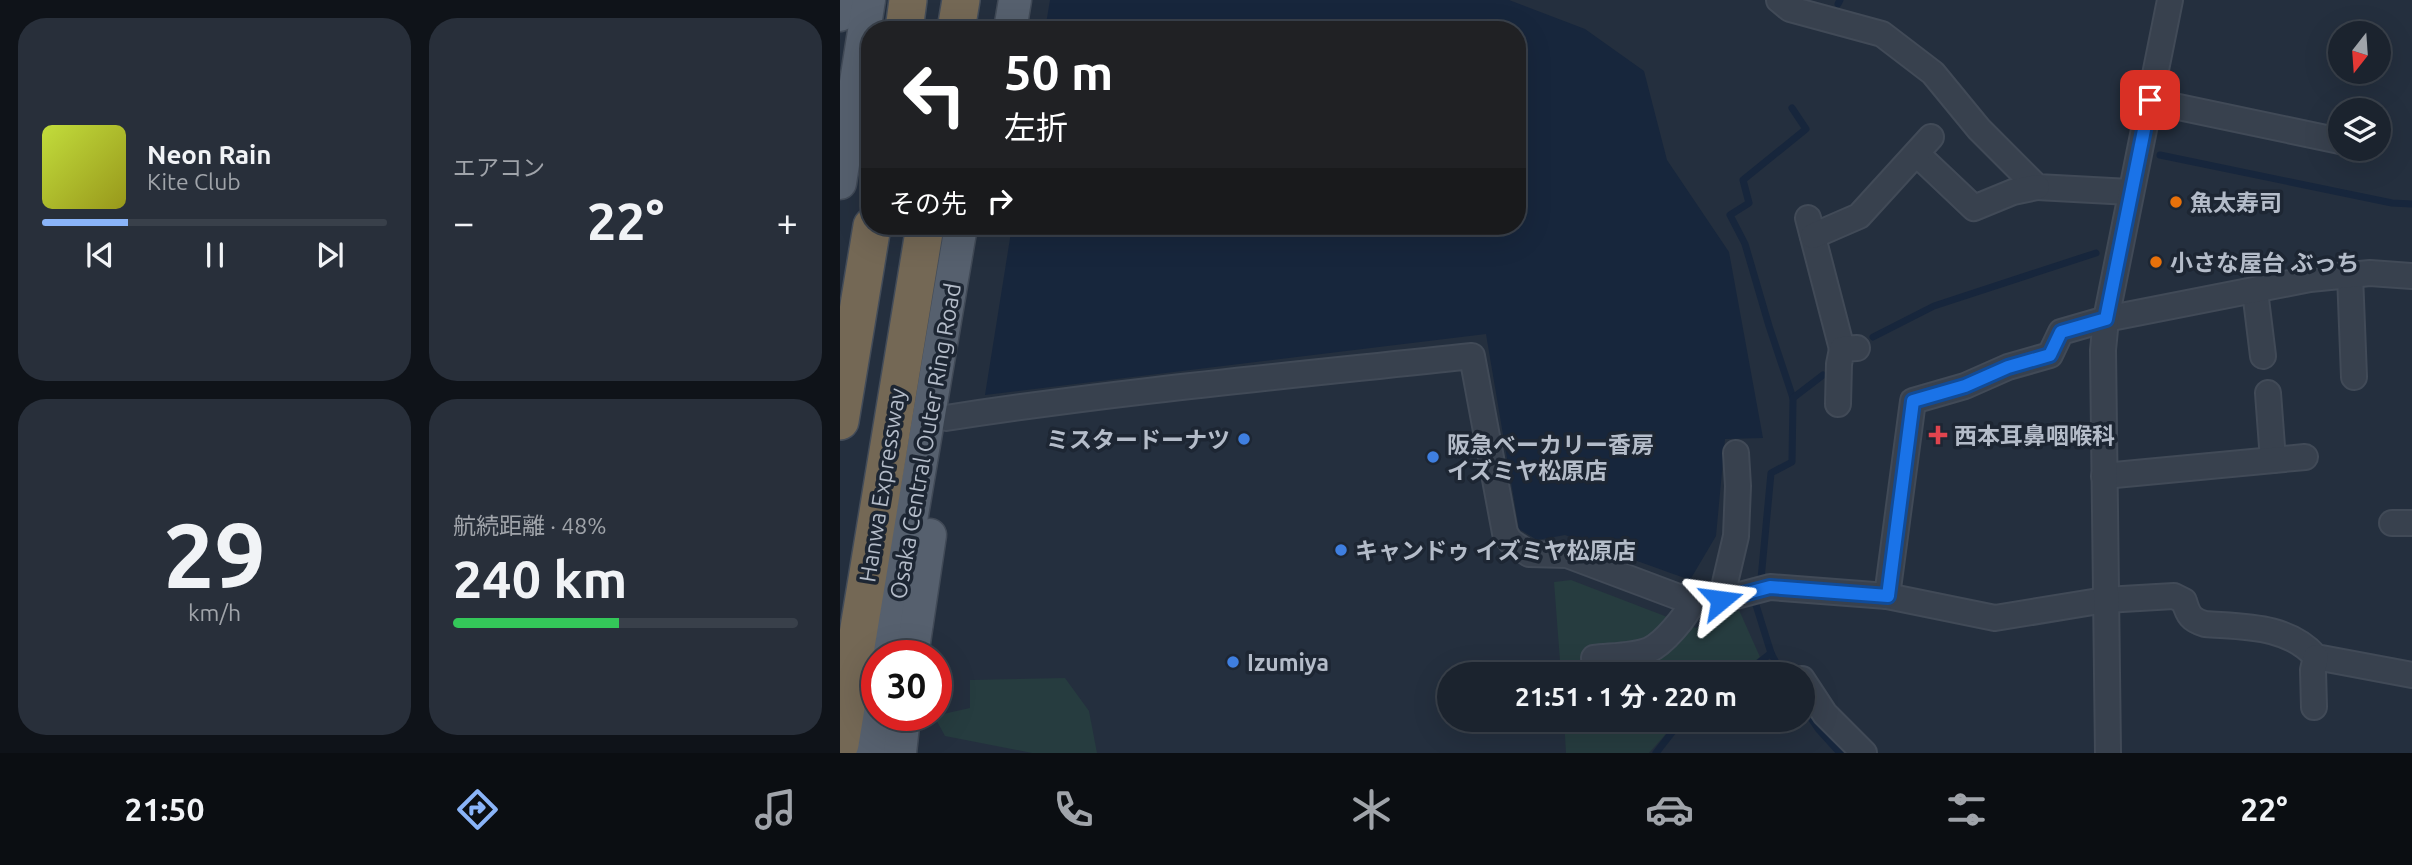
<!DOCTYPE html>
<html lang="ja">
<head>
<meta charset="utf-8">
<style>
	body { margin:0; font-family:Ubuntu,"Noto Sans JP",sans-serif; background:#282f3a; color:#f1f3f6; height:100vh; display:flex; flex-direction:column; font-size:26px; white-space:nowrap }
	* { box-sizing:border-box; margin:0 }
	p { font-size:23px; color:#a0a4aa }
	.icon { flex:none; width:38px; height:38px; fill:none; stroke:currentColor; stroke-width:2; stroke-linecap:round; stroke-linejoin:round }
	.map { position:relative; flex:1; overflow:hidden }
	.side { display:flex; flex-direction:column; gap:18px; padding:18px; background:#0f1319; width:840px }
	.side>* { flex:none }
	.top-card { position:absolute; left:21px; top:21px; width:665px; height:214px; border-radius:28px; box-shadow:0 7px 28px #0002,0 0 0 2px #39404a; background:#202124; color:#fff; overflow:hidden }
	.needle { width:46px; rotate:197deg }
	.tools { position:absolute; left:1488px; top:21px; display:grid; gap:14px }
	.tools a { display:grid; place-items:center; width:63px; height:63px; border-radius:50%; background:#1b232e; box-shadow:0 7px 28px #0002,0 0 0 2px #39404a; font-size:35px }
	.speed { position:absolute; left:21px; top:640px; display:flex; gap:14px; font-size:35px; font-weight:700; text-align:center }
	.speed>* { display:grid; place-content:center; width:91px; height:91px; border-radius:50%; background:#1b232e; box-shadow:0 7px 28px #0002,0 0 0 2px #39404a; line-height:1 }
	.speed .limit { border:10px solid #d22; background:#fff; color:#111 }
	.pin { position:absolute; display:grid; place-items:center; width:60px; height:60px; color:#fff; margin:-30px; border-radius:14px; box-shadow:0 4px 10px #0006 }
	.me { position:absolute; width:77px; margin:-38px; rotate:74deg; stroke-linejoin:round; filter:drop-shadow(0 0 5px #0008) }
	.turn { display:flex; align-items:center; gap:24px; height:147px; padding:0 28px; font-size:32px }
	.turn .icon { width:91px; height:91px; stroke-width:2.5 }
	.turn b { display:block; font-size:49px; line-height:60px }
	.then { display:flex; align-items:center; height:66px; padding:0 28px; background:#0003; gap:14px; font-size:26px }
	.big { font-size:52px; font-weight:700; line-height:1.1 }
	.side .widget { flex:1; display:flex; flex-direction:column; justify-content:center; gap:10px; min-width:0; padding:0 24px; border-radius:28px; background:#282f3a }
	.side .dial { align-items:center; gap:0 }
	.dial b { font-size:91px; line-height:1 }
	.song { display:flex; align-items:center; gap:21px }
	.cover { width:84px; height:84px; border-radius:10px; background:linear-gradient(135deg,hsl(70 70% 55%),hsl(60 70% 35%)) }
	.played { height:7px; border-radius:4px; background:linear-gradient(90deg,#8ab4f8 25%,#39404a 25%) }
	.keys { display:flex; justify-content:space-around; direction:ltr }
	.heat { display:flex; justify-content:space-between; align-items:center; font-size:38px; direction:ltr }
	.charge { height:10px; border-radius:5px; background:linear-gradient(90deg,#34c759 48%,#39404a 0) }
	.side .tiles { flex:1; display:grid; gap:18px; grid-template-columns:repeat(2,1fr) }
	.trip { position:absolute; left:597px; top:662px; width:378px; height:70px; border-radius:35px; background:#1b232e; box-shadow:0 7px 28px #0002,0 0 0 2px #39404a; font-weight:700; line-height:70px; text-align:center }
	.dock { display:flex; height:112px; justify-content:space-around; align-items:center; background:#0b0e12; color:#a0a4aa }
	.dock .icon { width:49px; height:49px }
	.dock .active { color:#8ab4f8 }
	.dock b { font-size:32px; color:#f1f3f6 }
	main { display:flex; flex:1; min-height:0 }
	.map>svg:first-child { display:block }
	.green { fill:#263c3f }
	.water { fill:#17263c }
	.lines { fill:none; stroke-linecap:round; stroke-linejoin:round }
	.stream { stroke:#17263c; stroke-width:7 }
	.minor-casing { stroke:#414a57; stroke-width:28 }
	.major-casing { stroke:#414a57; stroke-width:35 }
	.highway-casing { stroke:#434c59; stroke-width:40 }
	.minor { stroke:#38414e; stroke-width:24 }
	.major { stroke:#56606e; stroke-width:32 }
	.highway { stroke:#746855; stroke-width:37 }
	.route-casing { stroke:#114b97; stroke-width:18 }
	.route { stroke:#1a73e8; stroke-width:12 }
	.food-dot { fill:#e8710a; stroke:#1d2633; stroke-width:2.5 }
	.health-dot { fill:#e0444e; stroke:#1d2633; stroke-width:2.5 }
	.shop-dot { fill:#3f7fe0; stroke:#1d2633; stroke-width:2.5 }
	.labels { text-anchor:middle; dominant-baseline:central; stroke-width:7; stroke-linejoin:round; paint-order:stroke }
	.poi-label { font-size:23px; font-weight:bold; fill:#b4bcc9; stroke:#1d2633; text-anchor:start }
	.street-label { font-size:23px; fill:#b4bcc9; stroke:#1d2633 }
</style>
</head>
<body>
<main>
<section class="side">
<div class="tiles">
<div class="widget">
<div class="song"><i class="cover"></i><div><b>Neon Rain</b><p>Kite Club</p></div></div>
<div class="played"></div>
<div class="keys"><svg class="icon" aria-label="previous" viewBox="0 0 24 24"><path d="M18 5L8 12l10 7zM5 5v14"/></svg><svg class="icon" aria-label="pause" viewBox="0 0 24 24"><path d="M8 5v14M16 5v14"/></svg><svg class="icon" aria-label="next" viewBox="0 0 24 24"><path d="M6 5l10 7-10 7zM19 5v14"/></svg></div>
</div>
<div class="widget"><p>エアコン</p>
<div class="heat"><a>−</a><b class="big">22°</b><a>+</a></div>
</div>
<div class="widget dial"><b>29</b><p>km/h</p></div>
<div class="widget"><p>航続距離 · 48%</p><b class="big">240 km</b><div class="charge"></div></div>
</div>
</section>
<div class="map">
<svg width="1572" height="753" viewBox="0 0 1572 753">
	<rect width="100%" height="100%" fill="#242f3e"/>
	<g class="green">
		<polygon points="731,580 856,628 899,610 920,657 898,674 721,674 714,582"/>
		<polygon points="225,678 249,711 257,753 192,753 105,736 94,716 130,708 130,680"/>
		<polygon points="724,719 839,719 809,753 726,753"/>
	</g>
	<polygon class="water" points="210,0 669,0 745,29 804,71 827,160 889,252 923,438 885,439 876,536 850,580 725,535 697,540 679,529 646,334 145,395 172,226 677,226 677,30 205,30"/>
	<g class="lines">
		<g class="stream">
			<polyline points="998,4 1000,0"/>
			<polyline points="952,108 966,129 903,180 909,203 890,215 905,244 929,326 953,398"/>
			<polyline points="1320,155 1552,203 1572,204"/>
			<polyline points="1033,337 1094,306 1256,253"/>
			<polyline points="921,579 931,473 952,462 953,398 983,375"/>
			<polyline points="931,653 942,674"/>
			<polyline points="905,674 931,653 916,605"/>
			<polyline points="962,705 979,730 1000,753"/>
			<polyline points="816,753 837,726 845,719"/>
		</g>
		<defs>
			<g id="minor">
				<polyline points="939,0 950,9 1042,34 1093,73 1139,129 1197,187 1290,192"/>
				<polyline points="1310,101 1500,141"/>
				<polyline points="1077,154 1134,208 1173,192 1197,187"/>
				<polyline points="968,218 1002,349"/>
				<polyline points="973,236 1019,216 1091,137"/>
				<polyline points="1510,275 1514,377"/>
				<polyline points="1415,291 1423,356"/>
				<polyline points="1428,393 1433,460"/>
				<polyline points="998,404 999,364 1002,349 1017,348"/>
				<path d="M 106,418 C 280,391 456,375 632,356 L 665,533 L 670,541 L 689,554 L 727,555 L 852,602 L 881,600 L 930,587 L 1047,596 L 1155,618 L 1265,600 L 1334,596 L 1344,601 C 1348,615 1351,620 1365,624 C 1404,627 1448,625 1476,657 L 1572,675"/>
				<polyline points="1264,476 1465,457"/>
				<polyline points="1552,523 1572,523"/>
				<polyline points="1047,596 1073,401 1125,386 1168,367 1210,355 1221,332 1266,319 1470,279 1530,273 1572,276"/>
				<polyline points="881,600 896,536 898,486 896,453"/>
				<path d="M 754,658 C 769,656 795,656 809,650 C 823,644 847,616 852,602"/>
				<polyline points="962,679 985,714 1024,753"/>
				<polyline points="1474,707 1473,670 1476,657"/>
				<polyline points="1268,753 1263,350 1266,319 1330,0"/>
			</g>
			<g id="major">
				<polyline points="0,15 3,0"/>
				<polyline points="170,30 175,0"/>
				<polyline points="0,183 29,0"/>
				<polyline points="48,656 121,226"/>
				<polyline points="72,656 90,535"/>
				<polyline points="31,753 38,716"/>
				<polyline points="60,753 64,716"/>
			</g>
			<g id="highway">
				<polyline points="64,30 68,0"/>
				<polyline points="116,30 121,0"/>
				<polyline points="0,421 32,226"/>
				<polyline points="0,744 85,226"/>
			</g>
		</defs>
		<use href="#minor" class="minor-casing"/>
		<use href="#major" class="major-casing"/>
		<use href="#highway" class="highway-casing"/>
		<use href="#minor" class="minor"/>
		<use href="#major" class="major"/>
		<use href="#highway" class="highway"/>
	</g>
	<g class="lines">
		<defs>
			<polyline id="route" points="881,600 930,587 1048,596 1073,401 1125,386 1168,367 1210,355 1221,332 1266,319 1310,100"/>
		</defs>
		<use href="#route" class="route-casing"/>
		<use href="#route" class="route"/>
	</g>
	<g class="food-dot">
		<circle cx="1336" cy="202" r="7"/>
		<circle cx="1316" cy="262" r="7"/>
	</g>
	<path class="health-dot" d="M1094.5 424.5h7v7h7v7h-7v7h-7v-7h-7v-7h7z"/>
	<g class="shop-dot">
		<circle cx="404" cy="439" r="7"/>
		<circle cx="593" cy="457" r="7"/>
		<circle cx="501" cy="550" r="7"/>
		<circle cx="393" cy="662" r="7"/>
	</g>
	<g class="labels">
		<g class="poi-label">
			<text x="1350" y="202">魚太寿司</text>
			<text x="1330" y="262">小さな屋台 ぶっち</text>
			<text x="1114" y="435">西本耳鼻咽喉科</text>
			<text x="390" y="439" text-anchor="end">ミスタードーナツ</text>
			<text x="607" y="444">阪急ベーカリー香房<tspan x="607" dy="26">イズミヤ松原店</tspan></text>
			<text x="515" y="550">キャンドゥ イズミヤ松原店</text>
			<text x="407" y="662">Izumiya</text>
		</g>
		<g class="street-label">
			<text transform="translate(85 441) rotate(-80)">Osaka Central Outer Ring Road</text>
			<text transform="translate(42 485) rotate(-81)">Hanwa Expressway</text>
		</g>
	</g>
</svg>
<div class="tools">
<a><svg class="needle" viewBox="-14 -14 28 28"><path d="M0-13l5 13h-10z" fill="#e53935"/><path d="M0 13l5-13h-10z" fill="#a0a4aa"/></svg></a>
<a><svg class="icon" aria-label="layers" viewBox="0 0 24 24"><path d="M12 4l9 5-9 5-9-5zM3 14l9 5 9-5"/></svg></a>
</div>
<div class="speed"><div class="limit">30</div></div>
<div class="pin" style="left:1310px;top:100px;background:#d93025"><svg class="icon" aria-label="arrive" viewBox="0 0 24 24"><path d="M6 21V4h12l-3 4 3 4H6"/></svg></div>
<svg class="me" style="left:881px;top:600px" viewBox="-20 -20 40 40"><path d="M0-17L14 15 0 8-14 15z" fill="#1a73e8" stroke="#fff" stroke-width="4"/></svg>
<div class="trip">21:51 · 1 分 · 220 m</div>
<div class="top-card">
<div class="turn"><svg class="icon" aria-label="left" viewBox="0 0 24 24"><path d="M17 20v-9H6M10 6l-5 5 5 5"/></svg><div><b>50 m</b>左折</div></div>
<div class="then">その先<svg class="icon" aria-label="right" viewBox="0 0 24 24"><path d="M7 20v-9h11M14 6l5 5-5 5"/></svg></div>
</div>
</div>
</main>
<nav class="dock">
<b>21:50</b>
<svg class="icon active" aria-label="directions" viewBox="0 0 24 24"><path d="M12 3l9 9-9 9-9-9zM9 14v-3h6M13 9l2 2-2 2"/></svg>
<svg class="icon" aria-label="music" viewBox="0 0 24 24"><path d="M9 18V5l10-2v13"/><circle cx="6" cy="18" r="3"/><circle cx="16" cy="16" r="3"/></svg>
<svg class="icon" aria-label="phone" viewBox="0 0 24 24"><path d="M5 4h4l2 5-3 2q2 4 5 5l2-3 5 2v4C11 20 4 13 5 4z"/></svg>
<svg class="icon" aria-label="climate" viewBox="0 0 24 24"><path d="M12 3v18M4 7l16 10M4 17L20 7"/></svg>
<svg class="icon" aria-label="car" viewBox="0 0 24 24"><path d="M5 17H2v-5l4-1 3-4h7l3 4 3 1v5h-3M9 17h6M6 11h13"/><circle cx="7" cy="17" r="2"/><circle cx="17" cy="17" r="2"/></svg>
<svg class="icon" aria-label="filters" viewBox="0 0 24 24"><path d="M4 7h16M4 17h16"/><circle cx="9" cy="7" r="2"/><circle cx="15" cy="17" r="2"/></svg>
<b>22°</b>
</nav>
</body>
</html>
